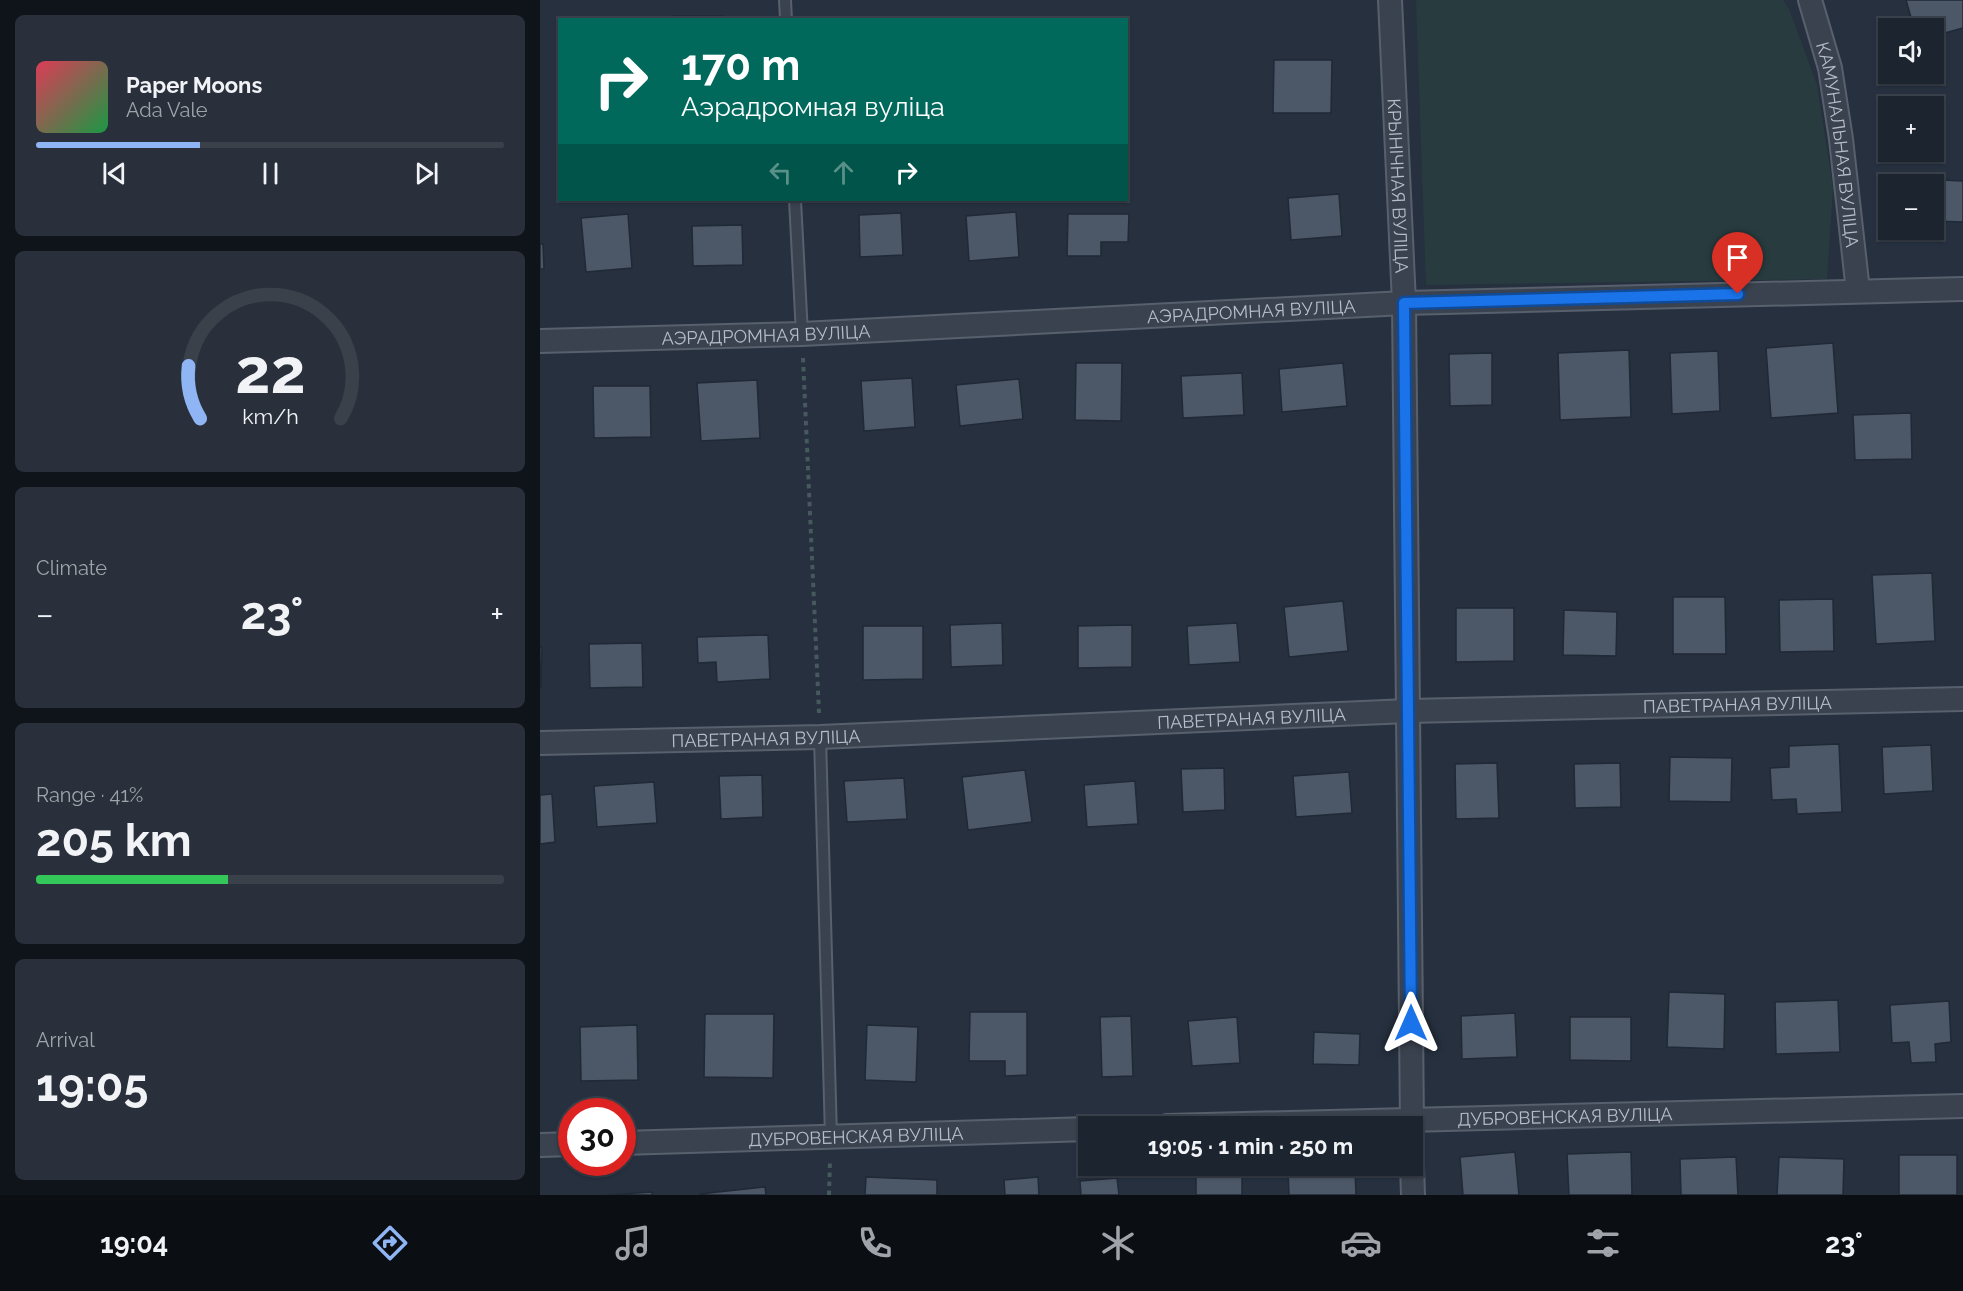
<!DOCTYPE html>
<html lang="en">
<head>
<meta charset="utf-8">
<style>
	body { margin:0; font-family:Raleway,sans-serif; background:#29303b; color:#f1f3f6; height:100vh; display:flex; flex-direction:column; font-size:22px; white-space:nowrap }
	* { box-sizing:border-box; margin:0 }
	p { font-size:20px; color:#a0a4aa }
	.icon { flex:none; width:33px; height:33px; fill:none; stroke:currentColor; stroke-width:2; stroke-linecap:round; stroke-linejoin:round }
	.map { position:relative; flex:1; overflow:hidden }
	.side { display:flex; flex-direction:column; gap:15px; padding:15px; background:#0f141a; width:540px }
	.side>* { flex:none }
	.top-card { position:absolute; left:18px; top:18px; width:570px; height:183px; border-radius:0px; box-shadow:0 2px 4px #0004,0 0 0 2px #3a414b; background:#00695c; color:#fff; overflow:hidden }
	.controls { position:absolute; left:1338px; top:18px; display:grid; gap:12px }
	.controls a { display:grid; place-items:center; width:66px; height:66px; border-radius:0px; background:#1c242f; box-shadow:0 2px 4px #0004,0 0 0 2px #3a414b; font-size:30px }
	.speed { position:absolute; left:18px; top:1098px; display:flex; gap:12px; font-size:30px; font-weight:700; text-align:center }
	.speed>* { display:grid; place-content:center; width:78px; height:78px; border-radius:50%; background:#1c242f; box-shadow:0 2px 4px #0004,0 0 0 2px #3a414b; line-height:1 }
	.speed .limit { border:9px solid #d22; background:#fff; color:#111 }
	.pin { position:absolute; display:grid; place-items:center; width:51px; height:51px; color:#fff; margin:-62px -26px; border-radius:50% 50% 50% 0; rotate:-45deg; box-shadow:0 0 6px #0007 }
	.pin .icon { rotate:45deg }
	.me { position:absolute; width:66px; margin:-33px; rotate:0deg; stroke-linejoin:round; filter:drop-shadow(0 0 4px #0008) }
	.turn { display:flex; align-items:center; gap:21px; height:126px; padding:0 24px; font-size:27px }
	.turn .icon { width:78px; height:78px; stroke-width:2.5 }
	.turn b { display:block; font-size:42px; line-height:51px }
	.lanes { display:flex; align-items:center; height:57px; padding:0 24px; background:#0003; justify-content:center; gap:30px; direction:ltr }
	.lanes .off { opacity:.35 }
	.big { font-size:45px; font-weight:700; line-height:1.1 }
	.side .widget { flex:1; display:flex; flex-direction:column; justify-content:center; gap:9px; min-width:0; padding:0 21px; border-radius:9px; background:#29303b }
	.side .dial { align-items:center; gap:0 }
	.dial svg { height:156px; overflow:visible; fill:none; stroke:#3a414b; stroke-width:7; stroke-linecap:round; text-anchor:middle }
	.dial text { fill:#f1f3f6; stroke:none }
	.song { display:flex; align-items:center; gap:18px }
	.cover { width:72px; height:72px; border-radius:9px; background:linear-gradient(135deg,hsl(350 70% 55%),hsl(140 70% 35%)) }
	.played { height:6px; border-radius:3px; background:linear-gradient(90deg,#8fb5f5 35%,#3a414b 35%) }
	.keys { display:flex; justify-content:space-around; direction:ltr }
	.heat { display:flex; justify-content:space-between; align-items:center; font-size:33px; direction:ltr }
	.charge { height:9px; border-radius:4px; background:linear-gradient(90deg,#34c759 41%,#3a414b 0) }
	.trip { position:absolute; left:538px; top:1116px; width:345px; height:60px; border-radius:0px; background:#1c242f; box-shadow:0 2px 4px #0004,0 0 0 2px #3a414b; font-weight:700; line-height:60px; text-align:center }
	.dock { display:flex; height:96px; justify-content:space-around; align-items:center; background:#0b0e13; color:#a0a4aa }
	.dock .icon { width:42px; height:42px }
	.dock .selected { color:#8fb5f5 }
	.dock b { font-size:27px; color:#f1f3f6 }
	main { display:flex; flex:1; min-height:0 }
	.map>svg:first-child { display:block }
	.green { fill:#283c40 }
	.building { fill:#4c5767; stroke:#202936; stroke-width:1.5 }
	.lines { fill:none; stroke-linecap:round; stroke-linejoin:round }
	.service-casing { stroke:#57606c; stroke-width:14 }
	.minor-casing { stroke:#57606c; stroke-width:26 }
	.path { stroke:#46595d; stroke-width:4; stroke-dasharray:4.5 4.5; stroke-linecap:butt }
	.service { stroke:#3a424f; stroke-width:10 }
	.minor { stroke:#3a424f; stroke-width:22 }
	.route-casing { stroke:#114b97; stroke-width:15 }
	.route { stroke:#1a73e8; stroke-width:10 }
	.labels { text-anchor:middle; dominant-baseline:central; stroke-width:6; stroke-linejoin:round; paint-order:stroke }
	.street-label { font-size:18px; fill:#b6bdc9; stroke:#1e2734 }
</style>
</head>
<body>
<main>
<section class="side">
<div class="widget">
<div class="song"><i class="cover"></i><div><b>Paper Moons</b><p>Ada Vale</p></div></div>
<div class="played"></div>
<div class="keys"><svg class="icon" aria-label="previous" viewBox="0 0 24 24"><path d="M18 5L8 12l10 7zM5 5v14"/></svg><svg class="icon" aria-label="pause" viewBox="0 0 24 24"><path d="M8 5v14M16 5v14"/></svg><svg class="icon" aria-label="next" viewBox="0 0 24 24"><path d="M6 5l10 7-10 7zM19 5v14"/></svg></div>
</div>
<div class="widget dial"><svg viewBox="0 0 100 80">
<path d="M14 69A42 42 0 1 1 86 69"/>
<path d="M14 69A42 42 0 0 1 8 42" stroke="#8fb5f5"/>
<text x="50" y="56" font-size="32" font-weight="700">22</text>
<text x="50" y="72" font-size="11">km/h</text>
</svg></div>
<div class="widget"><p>Climate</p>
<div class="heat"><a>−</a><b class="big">23°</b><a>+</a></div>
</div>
<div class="widget"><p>Range · 41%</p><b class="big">205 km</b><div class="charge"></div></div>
<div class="widget"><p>Arrival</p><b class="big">19:05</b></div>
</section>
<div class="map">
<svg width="1423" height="1195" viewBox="0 0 1423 1195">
	<rect width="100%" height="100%" fill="#26303f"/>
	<polygon class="green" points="876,0 1243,0 1249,9 1277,85 1293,188 1287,279 886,285"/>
	<g class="building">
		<polygon points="1366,0 1423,0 1423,28 1394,36 1394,28 1374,28"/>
		<rect x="134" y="16" width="48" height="4"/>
		<polygon points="734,60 792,60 791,113 733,113"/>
		<polygon points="1379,179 1423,181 1423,222 1394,221 1394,184 1378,184"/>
		<polygon points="799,194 802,236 751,240 748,198"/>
		<polygon points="476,212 479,257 429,261 426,216"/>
		<polygon points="361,213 363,255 320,257 319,215"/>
		<polygon points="88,214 92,268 46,272 41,218"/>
		<polygon points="528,214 589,214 588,242 561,242 561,256 527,256"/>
		<polygon points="202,225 203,265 153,266 152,226"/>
		<polygon points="0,244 3,244 4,269 0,269"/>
		<polygon points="1293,343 1298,413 1231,418 1226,348"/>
		<polygon points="1089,350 1091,417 1020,420 1018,353"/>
		<polygon points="1178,351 1180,411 1132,414 1130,353"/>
		<polygon points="952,353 952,405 910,406 909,354"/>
		<polygon points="536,363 582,363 581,421 535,420"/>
		<polygon points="803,363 807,406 742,412 739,369"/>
		<polygon points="702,373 704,415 643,418 641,376"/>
		<polygon points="372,378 375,427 324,431 321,381"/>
		<polygon points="479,379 483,419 420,426 416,385"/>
		<polygon points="217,380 220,438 161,441 157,383"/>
		<polygon points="53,386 110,386 111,437 54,438"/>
		<polygon points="1371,413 1372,459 1315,460 1313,415"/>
		<polygon points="1392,573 1395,641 1336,644 1332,575"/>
		<polygon points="1133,597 1185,597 1186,654 1133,654"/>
		<polygon points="1293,599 1294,651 1240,652 1239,600"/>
		<polygon points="803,601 808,651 749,657 744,607"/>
		<polygon points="916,608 974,608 974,661 916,662"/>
		<polygon points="1024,610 1077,612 1076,656 1023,655"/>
		<polygon points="462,623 463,665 411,667 410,625"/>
		<polygon points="697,623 700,662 649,665 647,626"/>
		<polygon points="592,625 592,667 538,668 538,626"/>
		<polygon points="323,626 383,626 383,679 323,680"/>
		<polygon points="228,635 230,679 177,682 176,662 158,663 157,637"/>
		<polygon points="102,643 103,687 50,688 49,644"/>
		<polygon points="0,647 2,647 1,688 0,688"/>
		<polygon points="1299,744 1302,812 1257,814 1256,799 1232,800 1230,768 1249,767 1249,746"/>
		<polygon points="1391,745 1393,791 1344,794 1342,747"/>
		<polygon points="1130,757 1192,758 1191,802 1129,801"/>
		<polygon points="957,763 959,818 916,819 915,764"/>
		<polygon points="1080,763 1081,807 1035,808 1034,764"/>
		<polygon points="684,768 685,810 643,812 641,769"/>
		<polygon points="485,770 492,822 428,830 422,777"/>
		<polygon points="809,772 812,813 756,817 753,776"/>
		<polygon points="222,775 223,817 181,819 179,776"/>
		<polygon points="364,778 367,819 307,822 304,781"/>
		<polygon points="595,781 598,824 547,827 544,785"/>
		<polygon points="114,782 117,823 57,827 54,786"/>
		<polygon points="12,794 15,842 0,844 0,795"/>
		<polygon points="1129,992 1185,994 1184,1049 1127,1047"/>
		<polygon points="1298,1000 1300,1052 1236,1054 1235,1002"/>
		<polygon points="1409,1001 1411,1042 1395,1044 1396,1062 1371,1063 1369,1042 1352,1043 1350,1005"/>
		<polygon points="430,1012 487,1012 487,1075 465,1076 465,1061 429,1061"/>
		<polygon points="975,1013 977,1057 922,1059 921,1016"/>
		<polygon points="165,1014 234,1014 233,1078 164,1077"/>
		<polygon points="591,1016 593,1076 562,1077 560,1017"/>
		<polygon points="697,1017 700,1063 652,1066 648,1021"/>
		<polygon points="1030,1017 1091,1017 1091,1061 1030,1060"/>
		<polygon points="97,1025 98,1080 41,1081 40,1027"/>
		<polygon points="327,1025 378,1027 376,1082 325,1080"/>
		<polygon points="774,1032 820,1034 819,1065 773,1064"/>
		<polygon points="975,1152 979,1195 923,1195 920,1157"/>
		<polygon points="1091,1152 1092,1195 1029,1195 1027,1154"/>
		<rect x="1359" y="1155" width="58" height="40"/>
		<polygon points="1196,1157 1198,1195 1141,1195 1140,1159"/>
		<polygon points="1239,1157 1304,1159 1303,1195 1237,1195"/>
		<polygon points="815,1169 816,1195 749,1195 748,1171"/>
		<rect x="656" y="1175" width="46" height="20"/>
		<polygon points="326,1177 397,1180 397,1195 325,1195"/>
		<polygon points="498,1177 499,1195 465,1195 464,1180"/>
		<polygon points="577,1178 579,1195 541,1195 540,1181"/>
		<polygon points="225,1187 226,1195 160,1195 160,1194"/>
		<polygon points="112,1192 112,1195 68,1195"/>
	</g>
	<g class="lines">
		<defs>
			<g id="service">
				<polyline points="245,0 246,20"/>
				<polyline points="255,200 262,334"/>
				<polyline points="280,737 291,1137"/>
			</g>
			<g id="minor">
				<path id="s1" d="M 850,0 L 864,303 L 872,1126"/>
				<path id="s2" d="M 1270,0 L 1290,68 L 1301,139 L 1318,291"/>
				<path id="s3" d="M 0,341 L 262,334 L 864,303 L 1423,289"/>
				<path id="s4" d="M 0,743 L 280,737 L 868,711 L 1423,699"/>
				<path id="s5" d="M 627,1126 L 1423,1106"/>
				<path id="s6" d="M 82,1143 L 549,1129"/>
				<polyline points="0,1145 32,1144"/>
				<polyline points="872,1166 873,1195"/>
			</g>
		</defs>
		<use href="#service" class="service-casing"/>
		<use href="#minor" class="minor-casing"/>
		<g class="path">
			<polyline points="263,358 279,713"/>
			<polyline points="289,1195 290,1160"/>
		</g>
		<use href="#service" class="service"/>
		<use href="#minor" class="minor"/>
	</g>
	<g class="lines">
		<defs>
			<polyline id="route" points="871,1023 864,303 1198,294"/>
		</defs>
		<use href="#route" class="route-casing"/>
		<use href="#route" class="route"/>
	</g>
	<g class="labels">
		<g class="street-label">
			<text stroke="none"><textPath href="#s2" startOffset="148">КАМУНАЛЬНАЯ ВУЛІЦА</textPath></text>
			<text stroke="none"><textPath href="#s1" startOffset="186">КРЫНІЧНАЯ ВУЛІЦА</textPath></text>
			<text stroke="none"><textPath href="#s3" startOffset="712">АЭРАДРОМНАЯ ВУЛІЦА</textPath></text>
			<text stroke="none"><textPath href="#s3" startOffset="226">АЭРАДРОМНАЯ ВУЛІЦА</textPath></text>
			<text stroke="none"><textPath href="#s4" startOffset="1198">ПАВЕТРАНАЯ ВУЛІЦА</textPath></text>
			<text stroke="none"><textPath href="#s4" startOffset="712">ПАВЕТРАНАЯ ВУЛІЦА</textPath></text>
			<text stroke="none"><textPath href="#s4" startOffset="226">ПАВЕТРАНАЯ ВУЛІЦА</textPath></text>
			<text stroke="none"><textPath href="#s5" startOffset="398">ДУБРОВЕНСКАЯ ВУЛІЦА</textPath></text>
			<text stroke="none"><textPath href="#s6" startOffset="234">ДУБРОВЕНСКАЯ ВУЛІЦА</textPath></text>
		</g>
	</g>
</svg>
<div class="controls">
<a><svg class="icon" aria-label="sound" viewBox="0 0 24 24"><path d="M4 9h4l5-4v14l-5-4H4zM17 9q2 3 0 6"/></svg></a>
<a>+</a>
<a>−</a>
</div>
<div class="speed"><div class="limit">30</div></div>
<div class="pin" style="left:1198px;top:294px;background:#d93025"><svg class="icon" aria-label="arrive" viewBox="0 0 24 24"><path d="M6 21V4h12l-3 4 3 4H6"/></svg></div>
<svg class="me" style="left:871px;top:1023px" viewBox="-20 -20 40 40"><path d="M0-17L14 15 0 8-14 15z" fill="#1a73e8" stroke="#fff" stroke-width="4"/></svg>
<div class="trip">19:05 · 1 min · 250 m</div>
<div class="top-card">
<div class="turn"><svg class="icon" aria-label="right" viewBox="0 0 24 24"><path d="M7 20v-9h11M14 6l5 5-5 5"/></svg><div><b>170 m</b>Аэрадромная вуліца</div></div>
<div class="lanes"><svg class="icon off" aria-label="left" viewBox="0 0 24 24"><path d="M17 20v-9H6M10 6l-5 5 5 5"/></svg><svg class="icon off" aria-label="ahead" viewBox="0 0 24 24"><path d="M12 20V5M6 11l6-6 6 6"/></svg><svg class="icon" aria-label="right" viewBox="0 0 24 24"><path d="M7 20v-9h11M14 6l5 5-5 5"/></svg></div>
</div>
</div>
</main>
<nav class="dock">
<b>19:04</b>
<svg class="icon selected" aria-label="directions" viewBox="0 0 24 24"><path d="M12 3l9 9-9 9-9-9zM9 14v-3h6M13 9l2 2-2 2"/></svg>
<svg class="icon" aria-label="music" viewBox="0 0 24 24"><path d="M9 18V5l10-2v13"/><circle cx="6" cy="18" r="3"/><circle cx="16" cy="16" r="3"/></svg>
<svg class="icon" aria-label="phone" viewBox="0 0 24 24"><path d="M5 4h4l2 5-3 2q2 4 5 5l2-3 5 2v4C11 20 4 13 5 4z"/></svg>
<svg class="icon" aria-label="climate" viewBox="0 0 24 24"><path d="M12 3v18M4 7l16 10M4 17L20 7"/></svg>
<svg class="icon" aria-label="car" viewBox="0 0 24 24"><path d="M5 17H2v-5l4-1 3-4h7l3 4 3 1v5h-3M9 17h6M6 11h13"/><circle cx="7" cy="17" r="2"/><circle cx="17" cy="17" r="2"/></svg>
<svg class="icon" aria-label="filters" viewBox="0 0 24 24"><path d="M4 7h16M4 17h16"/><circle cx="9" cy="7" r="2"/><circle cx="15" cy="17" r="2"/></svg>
<b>23°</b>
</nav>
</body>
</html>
